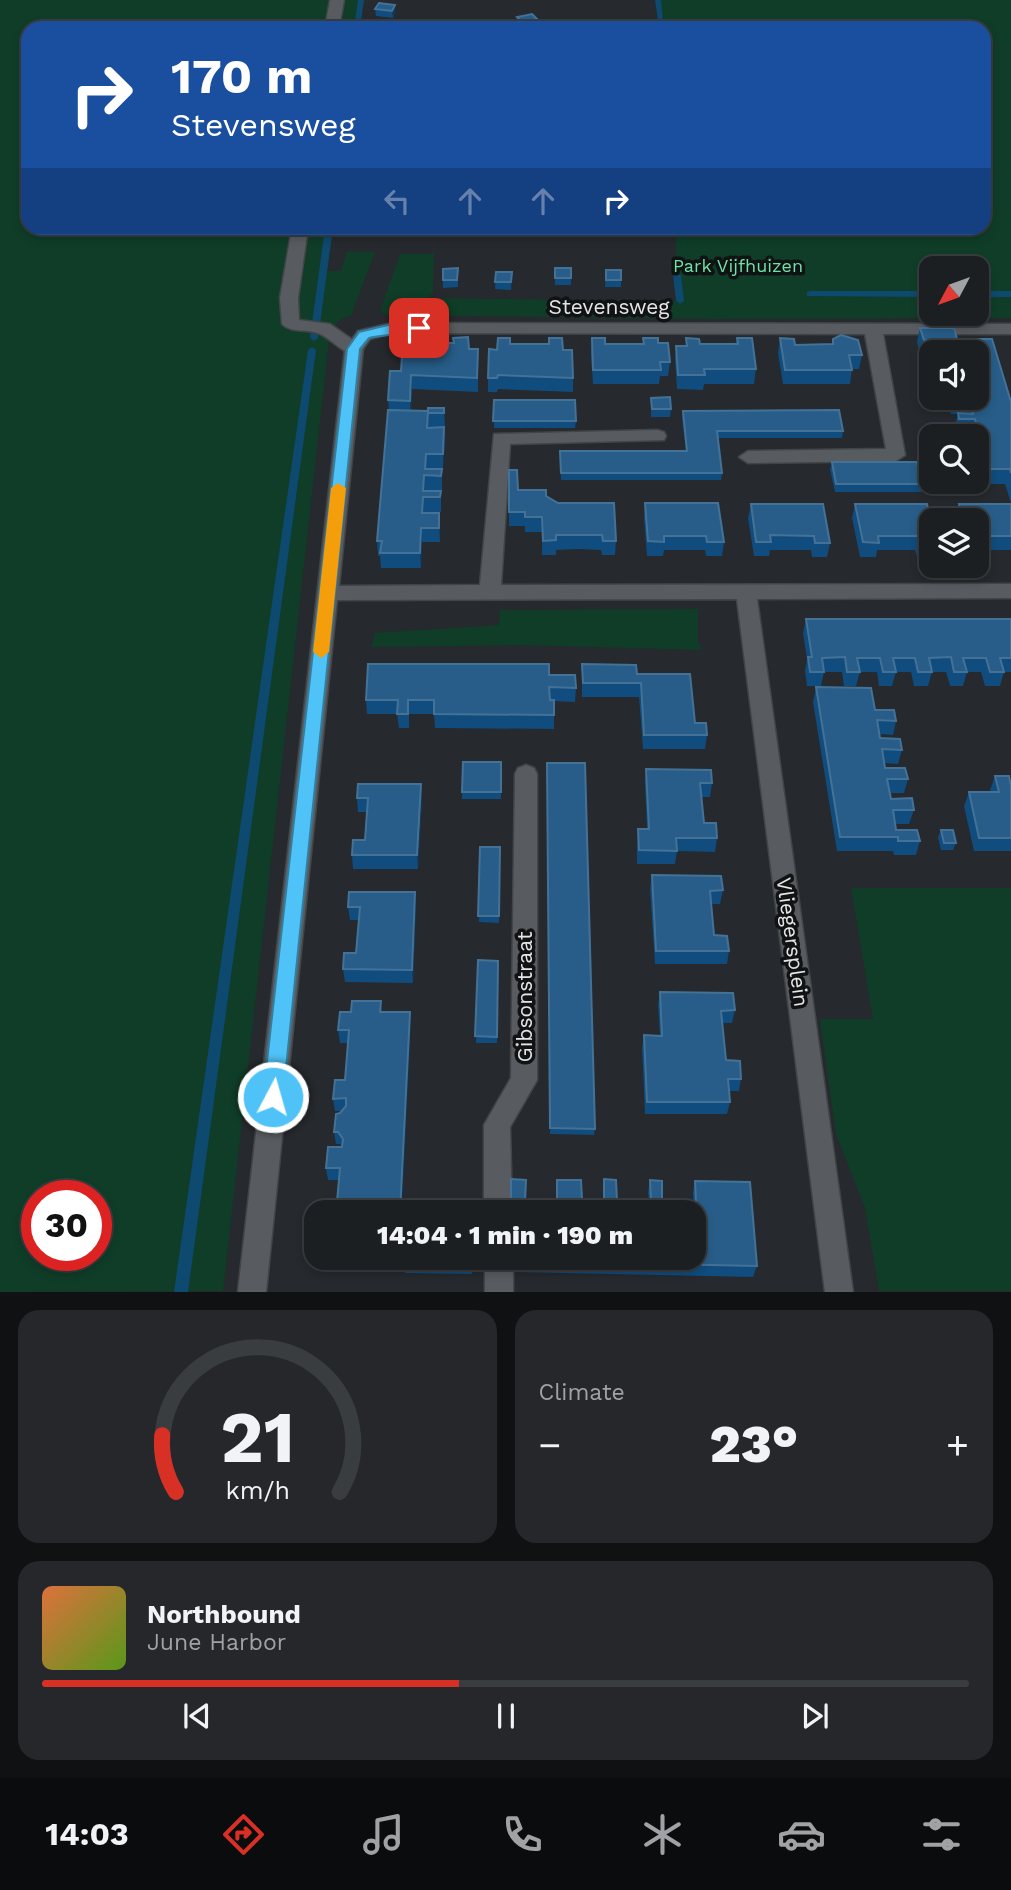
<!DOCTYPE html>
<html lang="en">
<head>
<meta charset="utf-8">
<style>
	body { margin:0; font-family:"Work Sans",sans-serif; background:#25272a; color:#f1f3f6; height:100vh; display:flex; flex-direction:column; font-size:26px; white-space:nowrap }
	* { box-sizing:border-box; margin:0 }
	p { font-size:23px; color:#a0a2a5 }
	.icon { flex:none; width:38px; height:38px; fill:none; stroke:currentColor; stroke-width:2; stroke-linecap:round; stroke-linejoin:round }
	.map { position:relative; height:1292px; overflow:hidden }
	.panel { display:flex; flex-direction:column; gap:18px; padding:18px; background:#0f1113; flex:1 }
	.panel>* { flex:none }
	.hud { position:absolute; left:21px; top:21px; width:970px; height:214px; border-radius:21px; box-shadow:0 4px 10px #0003,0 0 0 2px #3a3d40; background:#1a4fa0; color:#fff; overflow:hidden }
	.needle { width:46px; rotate:229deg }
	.fabs { position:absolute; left:919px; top:256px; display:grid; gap:14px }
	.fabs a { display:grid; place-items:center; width:70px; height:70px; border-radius:14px; background:#1c1f22; box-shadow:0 4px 10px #0003,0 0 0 2px #3a3d40; font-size:35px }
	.speed { position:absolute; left:21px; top:1180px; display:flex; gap:14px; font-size:35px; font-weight:700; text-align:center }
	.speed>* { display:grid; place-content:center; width:91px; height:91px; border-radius:50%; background:#1c1f22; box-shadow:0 4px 10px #0003,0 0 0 2px #3a3d40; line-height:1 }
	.speed .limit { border:10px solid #d22; background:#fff; color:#111 }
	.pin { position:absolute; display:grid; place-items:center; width:60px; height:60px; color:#fff; margin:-30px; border-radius:14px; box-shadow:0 4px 10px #0006 }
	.me { position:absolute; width:77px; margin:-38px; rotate:6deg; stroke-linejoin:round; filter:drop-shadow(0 0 5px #0008) }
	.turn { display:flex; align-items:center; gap:24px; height:147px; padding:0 35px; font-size:32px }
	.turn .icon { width:91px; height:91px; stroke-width:2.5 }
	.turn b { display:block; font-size:49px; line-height:60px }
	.lanes { display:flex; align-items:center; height:66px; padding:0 35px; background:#0003; justify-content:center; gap:35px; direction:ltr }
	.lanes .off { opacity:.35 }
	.big { font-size:52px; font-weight:800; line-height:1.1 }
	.panel .tile { flex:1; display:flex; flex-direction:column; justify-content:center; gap:10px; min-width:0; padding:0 24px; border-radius:21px; background:#25272a }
	.panel .dial { align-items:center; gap:0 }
	.dial svg { height:182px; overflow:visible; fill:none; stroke:#3a3d40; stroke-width:7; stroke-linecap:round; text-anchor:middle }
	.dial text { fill:#f1f3f6; stroke:none }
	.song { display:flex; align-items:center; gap:21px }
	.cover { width:84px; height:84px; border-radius:10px; background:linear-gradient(135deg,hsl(20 70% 55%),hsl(90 70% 35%)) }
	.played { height:7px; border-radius:4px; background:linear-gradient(90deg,#d93025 45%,#3a3d40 45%) }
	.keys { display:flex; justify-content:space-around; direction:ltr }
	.heat { display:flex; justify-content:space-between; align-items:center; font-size:38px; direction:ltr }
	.panel .tiles { flex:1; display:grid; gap:18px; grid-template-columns:1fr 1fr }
	.tile:last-child { grid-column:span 2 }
	.trip { position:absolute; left:304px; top:1200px; width:402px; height:70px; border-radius:21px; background:#1c1f22; box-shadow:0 4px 10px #0003,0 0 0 2px #3a3d40; font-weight:800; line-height:70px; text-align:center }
	.tab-bar { display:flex; height:112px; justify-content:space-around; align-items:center; background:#0b0c0e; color:#a0a2a5 }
	.tab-bar .icon { width:49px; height:49px }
	.tab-bar .current { color:#d93025 }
	.tab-bar b { font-size:32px; color:#f1f3f6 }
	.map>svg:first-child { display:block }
	.green { fill:#0f3d28; fill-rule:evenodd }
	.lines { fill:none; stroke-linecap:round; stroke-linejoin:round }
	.stream { fill:#0e496f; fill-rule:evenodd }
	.lane-casing { stroke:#424547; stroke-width:3 }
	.street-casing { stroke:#424547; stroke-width:3 }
	.lane { fill:#585c60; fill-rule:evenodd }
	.street { fill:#585c60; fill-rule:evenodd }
	.wall { fill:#104c7d }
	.shaded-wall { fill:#0f3758 }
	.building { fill:#275d88; stroke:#447297; stroke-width:2 }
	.route { fill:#4fc3f7; stroke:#337fa1; stroke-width:2 }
	.slow { fill:#f59e0b }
	.labels { text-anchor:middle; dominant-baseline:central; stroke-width:7; stroke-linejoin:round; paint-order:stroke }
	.far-park-label { font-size:18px; fill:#6ee3a7; stroke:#101213 }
	.street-label { font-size:21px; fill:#e3e5e7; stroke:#101213 }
</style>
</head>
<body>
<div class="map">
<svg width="1011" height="1292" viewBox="0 0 1011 1292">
	<rect width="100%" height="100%" fill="#26292d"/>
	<g class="green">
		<path d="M 0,0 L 360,0 L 356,28 L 28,28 L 28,228 L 330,228 L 325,271 L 341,271 L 347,252 L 375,252 L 351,316 L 341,319 L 330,331 L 223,1291 L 0,1292 ZM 37,1195 L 96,1195 L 96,1255 L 37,1255 Z"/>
		<path d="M 658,0 L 1011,0 L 1011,318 L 715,319 L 386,315 L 380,311 L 400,254 L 434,254 L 433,293 L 428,298 L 676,301 L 676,228 L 984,228 L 984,28 L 662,28 ZM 931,268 L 976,268 L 976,313 L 931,313 Z"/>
		<polygon points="698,609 698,642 702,650 520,645 371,647 375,633 499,625 500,610"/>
		<polygon points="851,888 1011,888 1011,1291 879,1291 865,1208 836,1134 820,1019 873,1019"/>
	</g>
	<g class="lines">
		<g class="stream">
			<polygon points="358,0 364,0 360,28 354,28"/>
			<polygon points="655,0 661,0 663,22 658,21"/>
			<polygon points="325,228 333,228 318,338 314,341 310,338"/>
			<polygon points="677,272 681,275 684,301 680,304 676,301 673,275"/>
			<polygon points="810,291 931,291 931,297 807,296 807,292"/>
			<rect x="976" y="291" width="35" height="6"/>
			<polygon points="312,347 316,350 188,1292 174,1292 308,350"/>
		</g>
		<defs>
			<g id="lane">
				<polygon points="330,0 344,0 339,28 325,28"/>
				<path d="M 292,228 L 308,228 L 298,298 L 299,320 L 330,324 L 360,345 L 363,349 L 360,353 C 344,357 334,340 320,334 C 308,328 292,334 282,324 L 280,298 Z"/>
			</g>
			<g id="street">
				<polygon points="392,323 1011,324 1011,334 883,334 905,455 896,461 748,463 739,457 748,451 886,449 865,334 392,333 370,339 363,349 339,586 480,585 494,434 657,430 664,432 666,436 664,440 510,444 501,585 1011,584 1011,598 757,599 853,1292 825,1292 737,599 337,600 266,1292 238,1292 345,349 358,331"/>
				<polygon points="526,765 534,768 537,774 537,1080 510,1127 512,1213 484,1213 484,1125 511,1078 515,774 518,768"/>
				<rect x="485" y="1258" width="28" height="34"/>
			</g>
		</defs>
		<use href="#lane" class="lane-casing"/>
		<use href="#street" class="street-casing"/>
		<use href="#lane" class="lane"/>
		<use href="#street" class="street"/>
	</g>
	<g class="wall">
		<polygon points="395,5 395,12 393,18 376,16 375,9"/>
		<polygon points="517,17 537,26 521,28 517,23"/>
		<polygon points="458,268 458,287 443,288 443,269"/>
		<rect x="555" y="268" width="16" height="17"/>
		<polygon points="606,270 621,280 621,287 605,287"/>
		<polygon points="496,272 512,272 511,290 495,289"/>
		<polygon points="920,328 954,328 957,339 992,339 1011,402 1011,503 1005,484 985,484 983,476 976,476 976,436 963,436 963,434 971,434 956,433 954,428 958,414 951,414 949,408 946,408 943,397 976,397 976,352 931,352 931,354 920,354 917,342"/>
		<polygon points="592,338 605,344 643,344 643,338 658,343 670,362 668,376 660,376 659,384 593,384 591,352"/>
		<polygon points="686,338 700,344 736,344 737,338 756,369 754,384 704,384 703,390 677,389 675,360 676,346 686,346"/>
		<polygon points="780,338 795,345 832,344 833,339 862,355 859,369 852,369 850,384 783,384 778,353"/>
		<polygon points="510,344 563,350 573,378 573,392 498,389 497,392 488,392 488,378 497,350"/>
		<polygon points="469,349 478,349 478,392 412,389 411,411 428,411 444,408 445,428 443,468 427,468 426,469 442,469 442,490 425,490 425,491 441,491 441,512 424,512 423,513 439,513 440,542 422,542 421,568 381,568 380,556 378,556 377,541 389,410 388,400 401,371"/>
		<polygon points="651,398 671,409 670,417 651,417"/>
		<polygon points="494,400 576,421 575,428 494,428"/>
		<polygon points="683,411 843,431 842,438 718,438 722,473 721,480 561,480 560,451 686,451 682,418"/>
		<polygon points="832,462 922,484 921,492 835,492 830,469"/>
		<polygon points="509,470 518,490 546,496 616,541 615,555 602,555 601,550 578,549 556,550 556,555 542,555 542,532 525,532 525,526 509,526"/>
		<polygon points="645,503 724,542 722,556 706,556 705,550 664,550 663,556 647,556 644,518"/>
		<polygon points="751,504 830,543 827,557 812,557 811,550 770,550 769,556 754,556 748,518"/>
		<polygon points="855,504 931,520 931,557 917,556 915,550 877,550 876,557 860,557 852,518"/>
		<polygon points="959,504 1011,504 1011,550 983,550 981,557 976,557 976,520 956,520"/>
		<polygon points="806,619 1011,619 1011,672 1004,672 1000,686 985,686 981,672 967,672 963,686 950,686 946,672 932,672 928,686 914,686 911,672 896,672 892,686 879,686 877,672 860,672 856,686 844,686 842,672 824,672 821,686 807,686 805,671 807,659 803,633"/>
		<polygon points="582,664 637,674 695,723 707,735 705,749 643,749 639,697 582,697"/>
		<polygon points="549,675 576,688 575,702 554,701 554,729 435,728 434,714 409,714 409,728 399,728 397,714 367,714 366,700"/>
		<polygon points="816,687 875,710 896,721 893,735 879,734 880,738 902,750 898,764 885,763 885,768 908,779 904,793 890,793 891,799 914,810 909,824 895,824 896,830 920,841 916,855 894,855 893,851 837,851 813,702"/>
		<polygon points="463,762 501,762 501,799 462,799"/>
		<polygon points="547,763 595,1129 594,1135 550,1134"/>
		<polygon points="646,769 712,783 710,797 701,797 704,823 717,838 715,852 677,851 675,864 637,864 637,843 638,829 647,829 645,783"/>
		<polygon points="995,776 1011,786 1011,851 974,851 964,806 969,792 991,792 990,790"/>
		<polygon points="421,784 422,798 418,869 353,869 352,855 365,840 367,812 358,812 357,798"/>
		<polygon points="941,830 956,843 953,850 941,850 938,837"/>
		<polygon points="480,847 500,847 499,923 479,922"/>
		<polygon points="652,875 723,890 720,904 711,904 714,935 729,951 727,964 655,964 650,889"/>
		<polygon points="415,892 416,906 413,983 345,982 343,969 356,953 359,920 350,920 348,907"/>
		<polygon points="478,960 498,961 497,1043 476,1043"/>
		<polygon points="660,992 735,1010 732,1023 722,1023 726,1060 741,1079 739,1091 729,1091 730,1102 727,1114 645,1114 642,1048 644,1035 660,1036 658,1005"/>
		<polygon points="381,1001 382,1012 411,1025 339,1180 328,1180 326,1168 342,1147 340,1144 336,1144 334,1132 342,1111 335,1111 333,1099 345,1080 348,1043 340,1043 338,1030 351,1012"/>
		<polygon points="511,1179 525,1201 557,1201 557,1180 582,1200 603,1201 604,1179 617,1201 649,1201 648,1192 650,1180 662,1202 693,1203 693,1192 695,1181 757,1266 753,1277 518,1272 518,1258 695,1213 511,1213"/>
		<polygon points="364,1258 472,1258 472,1274 405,1273 404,1258"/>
	</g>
	<g class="shaded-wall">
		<polygon points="395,5 395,12 393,18 392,11"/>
		<polygon points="537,19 537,26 522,28 522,22"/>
		<polygon points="411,375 412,389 410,415 410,401"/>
		<polygon points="444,427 445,442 443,468 443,454"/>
		<polygon points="421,528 422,542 421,568 420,553"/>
		<polygon points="421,784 422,798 418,869 417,855"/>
		<polygon points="415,892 416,906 413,983 412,970"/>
		<polygon points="410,1012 411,1025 402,1213 400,1213"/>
	</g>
	<g class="building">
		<polygon points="379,3 395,5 392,11 375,9"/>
		<polygon points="532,14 537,19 522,22 517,17"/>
		<polygon points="458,268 457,280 443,280 443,269"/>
		<rect x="555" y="268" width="16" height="10"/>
		<rect x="606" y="270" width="15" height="10"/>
		<polygon points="496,272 512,272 511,282 495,282"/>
		<polygon points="920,328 954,328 957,339 992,339 1011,402 1011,473 1010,469 989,469 987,461 976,461 976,436 964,436 963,434 979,434 975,419 959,419 958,413 973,414 970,400 955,400 954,397 976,397 976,352 942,352 938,340 924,340"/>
		<polygon points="841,335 858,340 862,355 849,355 852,370 785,370 780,338 794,339 795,345 833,344 833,339"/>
		<polygon points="468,337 469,349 478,349 477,378 411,375 410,401 388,400 390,371 401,371 403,343 454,343 453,338"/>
		<polygon points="498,338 510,338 510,344 549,344 549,338 562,338 563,350 572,350 573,378 498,375 497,378 488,378 489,349 497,350"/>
		<polygon points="592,338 605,338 605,344 644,344 643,338 658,338 658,343 668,343 670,362 660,362 661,370 593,370"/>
		<polygon points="686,338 699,339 700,344 738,344 737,338 752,338 756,369 704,369 705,375 678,375 676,346 687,346"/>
		<polygon points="670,397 671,409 652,409 651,398"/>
		<polygon points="494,400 575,400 576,421 493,421"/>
		<rect x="428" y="408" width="16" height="5"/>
		<polygon points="388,410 428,411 427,428 444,427 443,454 426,454 425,469 442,469 441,476 424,475 423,491 441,491 440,497 423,497 422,513 439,513 439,528 421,528 420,553 380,553 382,541 377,541"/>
		<polygon points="839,410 843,431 717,431 722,473 561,473 560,451 687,451 683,411"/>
		<polygon points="832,462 917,462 922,484 836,484"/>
		<polygon points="509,470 517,470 518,490 546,490 546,496 558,503 614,503 616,541 603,541 602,535 556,535 556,540 543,541 542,517 525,517 525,512 509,512"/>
		<polygon points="645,503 718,503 724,542 707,542 706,536 664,536 664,542 648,541"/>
		<polygon points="751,504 823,504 830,543 815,543 814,536 770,535 771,542 756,542"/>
		<polygon points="855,504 927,504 931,520 931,542 920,542 919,536 878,536 879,543 863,542"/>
		<polygon points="959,504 1011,504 1011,536 984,536 985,543 976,543 976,520 963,520"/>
		<polygon points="806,619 1011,619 1011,658 1000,658 1004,672 990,672 986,658 963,658 967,672 954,672 951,657 929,658 932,672 918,672 915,658 893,658 896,672 883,672 880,658 857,658 860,672 847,672 845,657 822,658 824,672 810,672 808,657 812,657"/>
		<polygon points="368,664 549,664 549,675 575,675 576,688 549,687 550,700 554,700 554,715 434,714 434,700 408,700 408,714 397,714 398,700 366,700"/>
		<polygon points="582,664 636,665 637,674 690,674 695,723 706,723 707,735 644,735 641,683 583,683"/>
		<polygon points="816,687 871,688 875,710 894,710 896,721 877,720 880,738 900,739 902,750 882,749 885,768 905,768 908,779 887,779 891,799 912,798 914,810 893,810 896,830 917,830 920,841 898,841 898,837 840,837"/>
		<polygon points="463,762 501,762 501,792 462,792"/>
		<polygon points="547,763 585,763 595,1129 550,1128"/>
		<polygon points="646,769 711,770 712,783 700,783 704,823 716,823 717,838 676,838 677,851 639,850 638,829 649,829"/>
		<polygon points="995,776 1009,776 1011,786 1011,838 979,838 969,792 999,792"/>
		<polygon points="358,784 421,784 417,855 352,855 353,840 365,840 368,798 357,798"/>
		<polygon points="941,830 953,830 956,843 944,843"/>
		<polygon points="480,847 500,847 499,916 478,916"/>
		<polygon points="652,875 721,876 723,890 710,891 714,935 727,936 729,951 656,951"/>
		<polygon points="349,892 415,892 412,970 343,969 344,953 356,953 360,907 348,907"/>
		<polygon points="478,960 498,961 497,1037 475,1036"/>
		<polygon points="660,992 733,993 735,1010 721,1011 726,1060 740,1061 741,1079 728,1079 730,1102 647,1102 644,1035 662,1036"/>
		<polygon points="352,1001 381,1001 380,1012 410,1012 400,1213 336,1213 340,1168 326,1168 328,1147 342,1147 343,1139 338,1132 334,1132 336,1114 340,1113 346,1106 346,1098 333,1099 335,1080 345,1080 349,1030 338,1030 340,1012 351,1012"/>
		<polygon points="511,1179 526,1180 525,1201 557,1201 557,1180 581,1180 582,1200 604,1201 604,1179 616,1180 617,1201 651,1201 650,1180 662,1181 662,1202 696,1203 695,1181 750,1182 757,1266 518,1261 518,1258 695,1258 695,1213 519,1213 519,1202 511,1202"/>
		<polygon points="404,1258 471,1258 471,1263 403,1262"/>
	</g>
	<path class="route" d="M 392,324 L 419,324 L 426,328 C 420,333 381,335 369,338 L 360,349 L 283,1097 L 280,1103 L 273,1106 L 266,1103 L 263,1097 L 347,349 L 359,332 Z"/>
	<polygon class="slow" points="338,483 346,488 329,652 321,658 313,652 331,488"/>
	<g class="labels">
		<g class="far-park-label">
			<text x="738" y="265">Park Vijfhuizen</text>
		</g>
		<g class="street-label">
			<text x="609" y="306">Stevensweg</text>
			<text transform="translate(793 942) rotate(82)">Vliegersplein</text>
			<text transform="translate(524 997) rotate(-90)">Gibsonstraat</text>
		</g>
	</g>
</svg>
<div class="fabs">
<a><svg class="needle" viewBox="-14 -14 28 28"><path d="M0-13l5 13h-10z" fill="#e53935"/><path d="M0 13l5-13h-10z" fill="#a0a2a5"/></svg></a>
<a><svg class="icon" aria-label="sound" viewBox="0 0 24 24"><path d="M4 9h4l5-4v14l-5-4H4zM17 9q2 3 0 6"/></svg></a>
<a><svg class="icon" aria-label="search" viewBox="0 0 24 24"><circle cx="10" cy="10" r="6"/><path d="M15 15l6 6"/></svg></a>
<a><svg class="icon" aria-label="layers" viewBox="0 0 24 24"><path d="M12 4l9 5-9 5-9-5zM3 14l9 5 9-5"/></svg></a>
</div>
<div class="speed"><div class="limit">30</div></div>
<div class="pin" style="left:419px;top:328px;background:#d93025"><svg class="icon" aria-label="arrive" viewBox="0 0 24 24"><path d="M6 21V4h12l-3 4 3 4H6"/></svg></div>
<svg class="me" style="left:273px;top:1097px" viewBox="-20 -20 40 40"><circle r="17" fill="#4fc3f7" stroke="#fff" stroke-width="3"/><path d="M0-11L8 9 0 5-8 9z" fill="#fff"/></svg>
<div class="trip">14:04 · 1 min · 190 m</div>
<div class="hud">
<div class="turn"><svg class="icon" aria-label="right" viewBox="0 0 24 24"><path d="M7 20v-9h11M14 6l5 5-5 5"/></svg><div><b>170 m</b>Stevensweg</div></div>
<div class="lanes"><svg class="icon off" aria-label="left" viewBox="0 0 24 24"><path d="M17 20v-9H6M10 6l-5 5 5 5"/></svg><svg class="icon off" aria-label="ahead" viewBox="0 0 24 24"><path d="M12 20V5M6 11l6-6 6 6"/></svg><svg class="icon off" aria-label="ahead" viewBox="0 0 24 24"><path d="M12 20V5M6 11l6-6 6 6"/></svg><svg class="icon" aria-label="right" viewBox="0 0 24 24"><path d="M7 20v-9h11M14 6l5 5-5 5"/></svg></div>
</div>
</div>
<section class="panel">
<div class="tiles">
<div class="tile dial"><svg viewBox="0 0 100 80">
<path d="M14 69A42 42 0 1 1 86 69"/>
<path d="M14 69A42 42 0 0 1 8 44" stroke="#d93025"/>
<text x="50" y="56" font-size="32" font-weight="700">21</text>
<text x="50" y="72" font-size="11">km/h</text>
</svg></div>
<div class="tile"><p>Climate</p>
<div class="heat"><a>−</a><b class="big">23°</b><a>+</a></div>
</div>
<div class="tile">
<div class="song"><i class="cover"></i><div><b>Northbound</b><p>June Harbor</p></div></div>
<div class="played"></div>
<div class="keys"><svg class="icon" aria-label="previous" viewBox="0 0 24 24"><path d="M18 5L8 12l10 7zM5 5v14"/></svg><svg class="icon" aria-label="pause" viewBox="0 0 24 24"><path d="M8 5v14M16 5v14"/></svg><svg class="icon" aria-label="next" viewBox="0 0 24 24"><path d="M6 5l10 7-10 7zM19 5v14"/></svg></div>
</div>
</div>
</section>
<nav class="tab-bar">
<b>14:03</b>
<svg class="icon current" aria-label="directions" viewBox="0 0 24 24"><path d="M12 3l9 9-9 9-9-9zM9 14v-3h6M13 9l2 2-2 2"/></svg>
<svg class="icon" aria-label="music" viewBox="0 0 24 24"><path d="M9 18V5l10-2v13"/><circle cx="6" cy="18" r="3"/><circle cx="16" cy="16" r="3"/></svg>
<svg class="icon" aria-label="phone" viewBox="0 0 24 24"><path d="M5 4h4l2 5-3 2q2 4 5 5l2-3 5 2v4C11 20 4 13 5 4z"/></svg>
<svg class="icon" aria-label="climate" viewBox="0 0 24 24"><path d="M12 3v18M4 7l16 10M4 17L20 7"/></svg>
<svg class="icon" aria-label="car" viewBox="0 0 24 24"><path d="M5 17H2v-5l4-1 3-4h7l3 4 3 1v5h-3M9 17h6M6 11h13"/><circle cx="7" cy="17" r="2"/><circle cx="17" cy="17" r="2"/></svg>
<svg class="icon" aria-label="filters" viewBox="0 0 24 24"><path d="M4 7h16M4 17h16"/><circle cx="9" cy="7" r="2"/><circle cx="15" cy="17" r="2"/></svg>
</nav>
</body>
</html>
